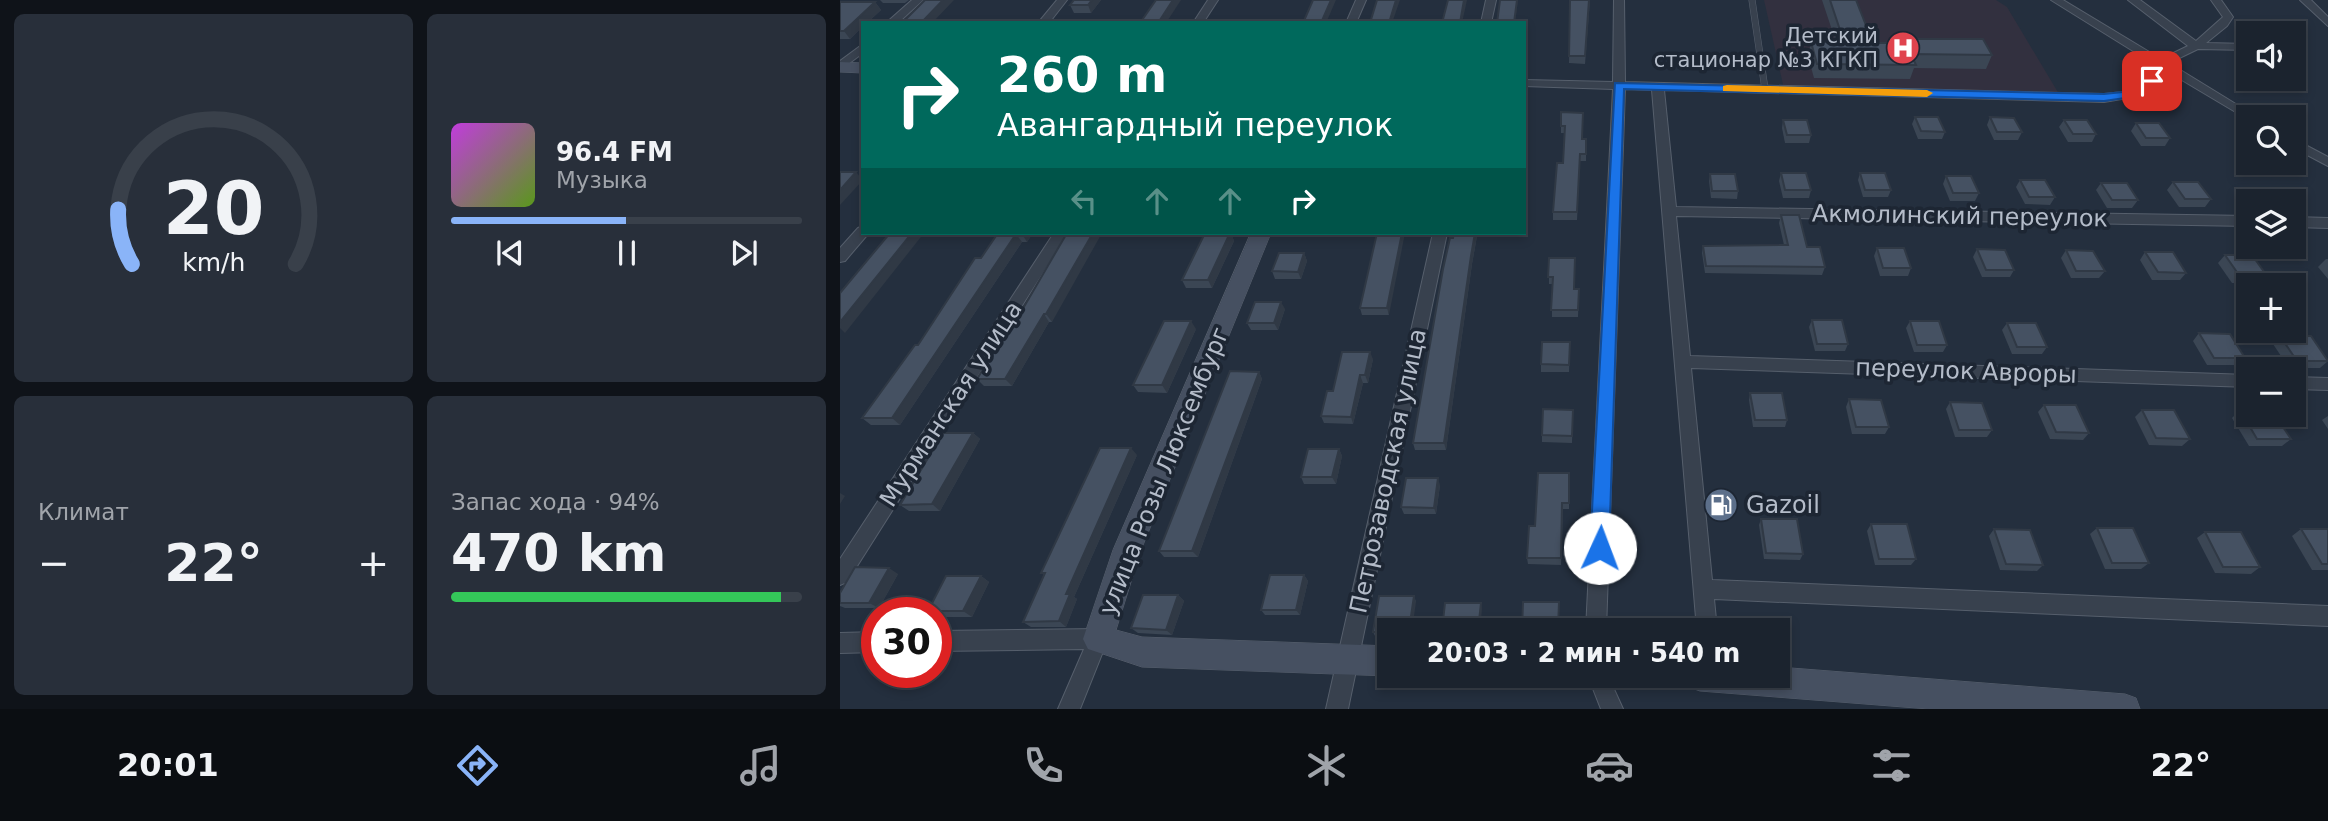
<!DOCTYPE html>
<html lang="ru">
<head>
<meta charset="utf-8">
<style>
	body { margin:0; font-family:"DejaVu Sans",sans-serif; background:#282f3a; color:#f1f3f6; height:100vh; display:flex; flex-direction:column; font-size:26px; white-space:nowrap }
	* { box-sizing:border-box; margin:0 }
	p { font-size:23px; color:#a0a4aa }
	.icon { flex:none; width:38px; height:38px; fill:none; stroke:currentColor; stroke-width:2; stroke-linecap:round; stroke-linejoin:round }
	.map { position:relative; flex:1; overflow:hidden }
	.panel { display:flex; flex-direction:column; gap:14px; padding:14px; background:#0f1319; width:840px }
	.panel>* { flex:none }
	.guide { position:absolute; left:21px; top:21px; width:665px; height:214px; border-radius:0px; box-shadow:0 4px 10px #0003,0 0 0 2px #39404a; background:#00695c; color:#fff; overflow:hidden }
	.buttons { position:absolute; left:1396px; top:21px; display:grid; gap:14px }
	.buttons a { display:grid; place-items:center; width:70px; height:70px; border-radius:0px; background:#1b232e; box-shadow:0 4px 10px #0003,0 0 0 2px #39404a; font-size:35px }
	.speed { position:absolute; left:21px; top:597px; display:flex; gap:14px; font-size:35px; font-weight:700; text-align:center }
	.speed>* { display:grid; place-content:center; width:91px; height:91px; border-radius:50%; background:#1b232e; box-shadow:0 4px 10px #0003,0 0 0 2px #39404a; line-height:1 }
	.speed .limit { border:10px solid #d22; background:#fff; color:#111 }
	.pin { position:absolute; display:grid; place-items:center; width:60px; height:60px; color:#fff; margin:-30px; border-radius:14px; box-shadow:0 4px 10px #0006 }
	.me { position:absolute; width:77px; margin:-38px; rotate:2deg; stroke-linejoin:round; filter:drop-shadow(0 0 5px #0008) }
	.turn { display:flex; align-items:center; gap:24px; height:147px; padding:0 21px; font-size:32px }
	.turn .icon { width:91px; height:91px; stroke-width:2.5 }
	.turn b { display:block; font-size:49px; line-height:60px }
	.lanes { display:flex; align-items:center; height:66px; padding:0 21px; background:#0003; justify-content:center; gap:35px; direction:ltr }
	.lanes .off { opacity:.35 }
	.big { font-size:52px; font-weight:700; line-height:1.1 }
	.panel .tile { flex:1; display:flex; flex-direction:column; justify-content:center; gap:10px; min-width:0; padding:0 24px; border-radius:10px; background:#282f3a }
	.panel .dial { align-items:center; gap:0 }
	.dial svg { height:182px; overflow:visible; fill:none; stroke:#39404a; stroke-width:7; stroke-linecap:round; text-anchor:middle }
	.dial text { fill:#f1f3f6; stroke:none }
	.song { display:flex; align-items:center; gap:21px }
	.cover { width:84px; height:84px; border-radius:10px; background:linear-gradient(135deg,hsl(290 70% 55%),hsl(90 70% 35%)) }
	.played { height:7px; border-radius:4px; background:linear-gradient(90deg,#8ab4f8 50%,#39404a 50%) }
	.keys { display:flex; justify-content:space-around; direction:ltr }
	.heat { display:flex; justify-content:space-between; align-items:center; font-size:38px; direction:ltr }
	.charge { height:10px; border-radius:5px; background:linear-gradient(90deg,#34c759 94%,#39404a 0) }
	.panel .tiles { flex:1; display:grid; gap:14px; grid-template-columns:repeat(2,1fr) }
	.trip { position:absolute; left:537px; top:618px; width:413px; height:70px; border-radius:0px; background:#1b232e; box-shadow:0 4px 10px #0003,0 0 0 2px #39404a; font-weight:700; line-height:70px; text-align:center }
	.tabs { display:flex; height:112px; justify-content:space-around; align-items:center; background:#0b0e12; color:#a0a4aa }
	.tabs .icon { width:49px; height:49px }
	.tabs .on { color:#8ab4f8 }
	.tabs b { font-size:32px; color:#f1f3f6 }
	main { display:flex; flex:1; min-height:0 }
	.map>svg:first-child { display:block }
	.medical { fill:#32303f }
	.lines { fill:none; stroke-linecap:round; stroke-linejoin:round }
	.service-casing { stroke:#565f6c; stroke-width:7 }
	.minor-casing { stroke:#565f6c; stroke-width:2 }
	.secondary-casing { stroke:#565f6c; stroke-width:1 }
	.service { stroke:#38414e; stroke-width:6 }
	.minor { fill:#38414e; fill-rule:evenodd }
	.secondary { fill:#465061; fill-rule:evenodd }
	.wall { fill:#3b4654 }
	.shaded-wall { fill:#303945 }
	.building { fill:#455162; stroke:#303945; stroke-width:2 }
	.route { fill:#1a73e8; stroke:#114b97; stroke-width:2 }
	.slow { fill:#f59e0b }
	.labels { text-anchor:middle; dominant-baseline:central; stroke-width:7; stroke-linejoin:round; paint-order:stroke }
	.far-poi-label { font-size:21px; fill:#b4bcc9; stroke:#1d2633; text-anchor:end }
	.street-label { font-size:24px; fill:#b4bcc9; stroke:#1d2633 }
	.poi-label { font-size:24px; fill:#b4bcc9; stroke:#1d2633; text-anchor:start }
</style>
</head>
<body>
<main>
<section class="panel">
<div class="tiles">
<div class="tile dial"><svg viewBox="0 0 100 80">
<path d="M14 69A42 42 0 1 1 86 69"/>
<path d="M14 69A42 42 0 0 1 8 45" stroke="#8ab4f8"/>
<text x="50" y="56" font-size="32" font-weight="700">20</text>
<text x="50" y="72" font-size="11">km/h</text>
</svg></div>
<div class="tile">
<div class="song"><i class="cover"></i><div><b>96.4 FM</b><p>Музыка</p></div></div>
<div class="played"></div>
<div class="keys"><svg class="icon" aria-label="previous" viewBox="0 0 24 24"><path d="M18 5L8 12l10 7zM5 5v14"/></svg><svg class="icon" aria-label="pause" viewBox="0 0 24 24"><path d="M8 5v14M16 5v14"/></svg><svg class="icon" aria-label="next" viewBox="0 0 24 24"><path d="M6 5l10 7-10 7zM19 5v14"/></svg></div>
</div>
<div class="tile"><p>Климат</p>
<div class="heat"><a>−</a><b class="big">22°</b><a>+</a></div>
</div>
<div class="tile"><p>Запас хода · 94%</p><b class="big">470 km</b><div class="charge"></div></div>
</div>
</section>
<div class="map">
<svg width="1488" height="709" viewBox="0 0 1488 709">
	<rect width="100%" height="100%" fill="#242f3e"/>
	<polygon class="medical" points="924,0 1156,0 1167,7 1219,94 944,89"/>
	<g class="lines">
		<defs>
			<polyline id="service" points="912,0 925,89"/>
			<g id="minor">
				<polygon points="72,0 83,0 58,23 46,23"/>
				<polygon points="217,0 227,0 209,23 198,23"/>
				<polygon points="368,0 378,0 363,23 353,23"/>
				<polygon points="516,0 526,0 516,23 506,23"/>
				<polygon points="646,0 656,0 651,23 641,23"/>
				<polygon points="774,0 784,0 785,82 1264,94 1292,91 1322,69 1211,0 1223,0 1321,59 1348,46 1288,0 1300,0 1356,41 1383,17 1371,0 1381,0 1393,17 1387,26 1366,43 1409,44 1409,50 1358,49 1329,63 1417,117 1409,117 1409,120 1330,73 1299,96 1264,102 824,90 836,207 1409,216 1409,226 836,216 850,356 1409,375 1409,387 851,368 872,580 1488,606 1488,626 874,599 877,630 857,630 812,90 785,89 766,630 746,630 773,89 684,86 684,80 773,82"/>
				<polygon points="1460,0 1471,0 1488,17 1488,26"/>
				<polygon points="23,44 23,53 0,70 0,61"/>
				<polygon points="1454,139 1488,157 1488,166 1454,148"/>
				<polygon points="1454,217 1488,218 1488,228 1454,227"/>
				<polygon points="23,226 23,233 28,234 5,261 0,262 0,248 18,228"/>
				<polygon points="214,233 228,233 7,582 0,585 0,559"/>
				<polygon points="593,233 607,233 508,709 486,709"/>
				<polygon points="1454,377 1488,378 1488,390 1454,389"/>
				<polygon points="258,629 265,632 268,639 240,709 218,709 244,649 96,651 96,631"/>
				<polygon points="37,632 37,652 0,653 0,633"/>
				<polygon points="748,676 768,676 783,709 761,709"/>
			</g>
			<g id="secondary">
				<polygon points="0,62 23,63 23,73 0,72"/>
				<polygon points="411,233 431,233 301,550 276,630 302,637 550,646 550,676 302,667 248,649 243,639 273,550"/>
				<polygon points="938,667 1285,694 1296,698 1300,709 1089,709 860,691 849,687 845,676 938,676"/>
			</g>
		</defs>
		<use href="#service" class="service-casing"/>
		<use href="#minor" class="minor-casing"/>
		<use href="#secondary" class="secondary-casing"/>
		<use href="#service" class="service"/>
		<use href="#minor" class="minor"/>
		<use href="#secondary" class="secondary"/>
	</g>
	<g class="wall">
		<polygon points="40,0 69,0 65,3 43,3"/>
		<polygon points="261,0 251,13 234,13 230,5"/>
		<polygon points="730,0 750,0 745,64 729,63"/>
		<polygon points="982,0 1016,0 1033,43 1060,43 1062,39 1152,55 1146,69 1074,68 1070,79 974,78 968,56 971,42 996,42"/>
		<polygon points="0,2 35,2 41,10 27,23 23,23 23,26 10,39 0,39"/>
		<polygon points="721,112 743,139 746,139 746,161 740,161 737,220 713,220 713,212 723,163 724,133 721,133"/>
		<polygon points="1075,117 1105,132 1102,139 1078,139 1072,124"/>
		<polygon points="1150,117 1182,132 1178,140 1154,140 1147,125"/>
		<polygon points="943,120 971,135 969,143 945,143 942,128"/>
		<polygon points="1224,120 1256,134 1252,142 1228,142 1219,127"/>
		<polygon points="1296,123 1330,138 1325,146 1301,146 1291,131"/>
		<polygon points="941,173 971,190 969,198 943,198 939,181"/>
		<polygon points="1020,173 1051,190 1048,197 1023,197 1018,180"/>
		<polygon points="870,174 898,191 897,199 871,198 869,181"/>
		<polygon points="1106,176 1139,193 1135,201 1110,201 1103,184"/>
		<polygon points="1180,180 1215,197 1210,205 1185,204 1176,187"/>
		<polygon points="1333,182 1371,199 1365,207 1339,207 1327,190"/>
		<polygon points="1261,183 1298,200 1292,208 1267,208 1256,190"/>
		<polygon points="941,215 985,267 982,275 865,273 862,253 863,246 944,245 939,223"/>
		<polygon points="158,233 193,233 187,242 182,242 60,425 31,425 22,418 78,345 141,258"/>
		<polygon points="227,233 212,322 209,322 172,386 144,386 137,379 171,329"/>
		<polygon points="537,233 549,315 522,315 520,308"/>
		<polygon points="614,233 641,233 641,236 637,236 632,264 606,450 575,450 573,443"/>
		<polygon points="392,236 394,241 372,288 346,288 342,280"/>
		<polygon points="1037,248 1071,268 1068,276 1040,276 1034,256"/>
		<polygon points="1137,249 1174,270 1170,277 1142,277 1133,257"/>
		<polygon points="1226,250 1265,271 1259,278 1231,278 1221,258"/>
		<polygon points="1305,252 1346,273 1340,280 1312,280 1300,260"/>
		<polygon points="464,253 467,261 461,279 435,279 432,271"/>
		<polygon points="1385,255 1427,276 1420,283 1392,283 1378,263"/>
		<polygon points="709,258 734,289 739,289 738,317 712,317 712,284 709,284"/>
		<polygon points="1486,259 1488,259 1488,279 1478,267"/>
		<polygon points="445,309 438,330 411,330 407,323"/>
		<polygon points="972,320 1008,344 1005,351 975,351 969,327"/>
		<polygon points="1070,321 1107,345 1103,352 1074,352 1066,328"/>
		<polygon points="1167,323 1207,347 1202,354 1172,354 1162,330"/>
		<polygon points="356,329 327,393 298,392 293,385"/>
		<polygon points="1359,333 1405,358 1398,365 1367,365 1353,341"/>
		<polygon points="1440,336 1488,361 1480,368 1449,368 1433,344"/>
		<polygon points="730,342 729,372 701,372 701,364"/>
		<polygon points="533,359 528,383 523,383 513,424 484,423 481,416"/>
		<polygon points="419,372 422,379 358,557 324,557 319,551"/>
		<polygon points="910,393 947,420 945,427 913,427 909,400"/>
		<polygon points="1009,399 1049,427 1045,434 1012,434 1006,407"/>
		<polygon points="1110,402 1152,430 1147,437 1115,437 1106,409"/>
		<polygon points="1204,405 1249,433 1243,440 1210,439 1198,412"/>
		<polygon points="733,410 732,443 702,442 702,435"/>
		<polygon points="1302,410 1350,439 1342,446 1309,445 1295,417"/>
		<polygon points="1400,410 1451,439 1442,446 1409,446 1392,418"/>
		<polygon points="1488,416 1488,429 1482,420"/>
		<polygon points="133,433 140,439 100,511 69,511 60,505"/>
		<polygon points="499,449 502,456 496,484 464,484 461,477"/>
		<polygon points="297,455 234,597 237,599 226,627 191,627 183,622 204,575 201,573"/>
		<polygon points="729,473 729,509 723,509 721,565 688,564 687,558 695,526"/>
		<polygon points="600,485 596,514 564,514 561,507"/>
		<polygon points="921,519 963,554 960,560 924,559 919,525"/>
		<polygon points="1031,524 1076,559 1071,565 1035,565 1027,531"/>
		<polygon points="1257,528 1309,563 1301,569 1265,569 1250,534"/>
		<polygon points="1154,529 1203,565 1197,571 1160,570 1149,536"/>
		<polygon points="1461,529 1488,529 1488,570 1472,570 1452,536"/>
		<polygon points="1365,532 1420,567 1411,574 1375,573 1357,538"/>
		<polygon points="58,574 39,608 5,608 0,606 0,593"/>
		<polygon points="464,575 468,581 460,615 425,615 421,610"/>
		<polygon points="141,576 149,582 132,617 97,617 96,612 90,612 88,611"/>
		<polygon points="338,595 344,601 332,635 298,633 291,628"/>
		<polygon points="574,596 576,602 550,630 550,638 536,638 533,632"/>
	</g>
	<g class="shaded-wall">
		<polygon points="103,0 114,0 92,23 81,23"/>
		<polygon points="252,0 261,0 251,13 248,5"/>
		<polygon points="333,0 341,0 326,23 318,23"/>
		<polygon points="491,0 496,0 486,23 481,23"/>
		<polygon points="556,0 560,0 552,23 549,23"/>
		<polygon points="624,0 627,0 622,23 620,23"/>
		<polygon points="677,0 678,0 675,23 674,23"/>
		<polygon points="35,2 41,10 27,23 23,23 23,26 10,39 4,31"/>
		<polygon points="16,172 23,180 0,205 0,190"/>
		<polygon points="72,233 84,233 5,333 0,328 0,322"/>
		<polygon points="182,233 193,233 187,242 182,234"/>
		<polygon points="253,233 262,233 212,322 206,314"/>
		<polygon points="386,233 393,233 392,236 394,241 372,288 368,280"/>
		<polygon points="562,233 565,233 549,315 547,308"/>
		<polygon points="635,233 637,233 637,236 632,264 606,450 604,443 631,256"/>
		<polygon points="176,234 182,242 60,425 52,418"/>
		<polygon points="464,253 467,261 461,279 458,272"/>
		<polygon points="441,302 445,309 438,330 434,323"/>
		<polygon points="204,314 209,322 172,386 165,379"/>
		<polygon points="351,321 356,329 327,393 322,385"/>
		<polygon points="530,352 533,359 528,383 525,375"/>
		<polygon points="419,372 422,379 358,557 352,551"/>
		<polygon points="520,375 523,383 513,424 511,417"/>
		<polygon points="133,433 140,439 100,511 92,504"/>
		<polygon points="291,448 297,455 234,597 237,599 226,627 219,621 226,594"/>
		<polygon points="499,449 502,456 496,484 492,477"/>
		<polygon points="598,478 600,485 596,514 594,508"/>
		<polygon points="0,493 5,496 0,504"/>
		<polygon points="49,568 58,574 39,608 29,603"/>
		<polygon points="464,575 468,581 460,615 456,610"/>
		<polygon points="141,576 149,582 132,617 123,611"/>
		<polygon points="338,595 344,601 332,635 326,630"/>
		<polygon points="574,596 576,602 572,630 569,630"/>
		<polygon points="641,603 642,609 640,630 638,630"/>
	</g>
	<g class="building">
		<polygon points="85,0 103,0 81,23 62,23"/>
		<polygon points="234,0 252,0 248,5 230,5"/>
		<polygon points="316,0 333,0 318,23 300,23"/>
		<polygon points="473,0 491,0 481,23 463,23"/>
		<polygon points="537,0 556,0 549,23 530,23"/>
		<polygon points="608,0 624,0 620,23 602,23"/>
		<polygon points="660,0 677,0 674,23 657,23"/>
		<polygon points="730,0 749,0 745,56 729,56"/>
		<polygon points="990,0 1016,0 1033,43 1063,43 1062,39 1143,39 1152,55 1071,54 1076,65 977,64 971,42 1004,42"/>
		<polygon points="0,2 35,2 4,31 0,31"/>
		<polygon points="721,112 743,113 742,139 746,139 746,154 740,154 737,212 713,212 717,163 723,163 725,126 721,126"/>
		<polygon points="1075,117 1098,117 1105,132 1081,131"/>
		<polygon points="1150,117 1174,118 1182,132 1157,132"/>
		<polygon points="943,120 967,120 971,135 947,135"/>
		<polygon points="1224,120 1247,120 1256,134 1233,134"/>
		<polygon points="1296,123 1319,123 1330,138 1306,138"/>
		<polygon points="0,172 16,172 0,190"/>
		<polygon points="941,173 966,173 971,190 945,190"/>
		<polygon points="1020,173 1045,173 1051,190 1025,190"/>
		<polygon points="870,174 895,174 898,191 872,191"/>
		<polygon points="1106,176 1131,176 1139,193 1113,193"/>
		<polygon points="1180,180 1205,180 1215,197 1189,197"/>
		<polygon points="1333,182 1358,182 1371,199 1345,199"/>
		<polygon points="1261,183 1287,183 1298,200 1272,200"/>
		<polygon points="941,215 959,215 967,247 980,247 985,267 866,266 863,246 948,245"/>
		<polygon points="50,233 72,233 0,322 0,293"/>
		<polygon points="158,233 182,233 182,234 176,234 52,418 22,418 75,345 78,345 135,258 141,258"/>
		<polygon points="227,233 253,233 206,314 204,314 165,379 137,379 168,329 171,329"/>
		<polygon points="365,233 390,233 368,280 342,280"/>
		<polygon points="537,233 562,233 547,308 520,308"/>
		<polygon points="614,233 635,233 631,256 604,443 573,443 603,269 610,238 613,238"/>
		<polygon points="1037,248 1064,248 1071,268 1043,268"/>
		<polygon points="1137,249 1165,250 1174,270 1146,270"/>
		<polygon points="1226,250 1253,251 1265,271 1236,271"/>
		<polygon points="1305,252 1333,252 1346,273 1318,272"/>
		<polygon points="439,253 464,253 458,272 432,271"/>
		<polygon points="1385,255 1412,255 1427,276 1399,275"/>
		<polygon points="709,258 735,258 734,289 739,289 738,310 711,310 713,277 708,277"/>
		<polygon points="415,302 441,302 434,323 407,323"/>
		<polygon points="972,320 1002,320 1008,344 977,344"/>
		<polygon points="324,321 351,321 322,385 293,385"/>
		<polygon points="1070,321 1099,321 1107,345 1077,345"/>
		<polygon points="1167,323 1196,323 1207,347 1177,347"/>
		<polygon points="1359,333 1390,334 1405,358 1374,358"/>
		<polygon points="1440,336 1471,336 1488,361 1457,361"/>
		<polygon points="702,342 730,342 729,365 701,364"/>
		<polygon points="502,352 530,352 525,375 520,375 511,417 481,416 487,391 493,391"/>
		<polygon points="390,371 419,372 352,551 319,551"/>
		<polygon points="910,393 942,393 947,420 915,420"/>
		<polygon points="1009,399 1041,400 1049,427 1016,427"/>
		<polygon points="1110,402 1142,403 1152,430 1119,430"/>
		<polygon points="1204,405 1236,405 1249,433 1216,432"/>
		<polygon points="703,409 733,410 732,436 702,435"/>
		<polygon points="1302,410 1334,410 1350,439 1316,438"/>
		<polygon points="1400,410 1409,410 1409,415 1435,415 1451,439 1417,439"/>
		<polygon points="103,433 133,433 92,504 60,505"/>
		<polygon points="260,448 291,448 226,594 230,594 219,621 183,622 205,573 201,573"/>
		<polygon points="468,449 499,449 492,477 461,477"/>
		<polygon points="698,473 729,473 729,503 722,503 721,558 687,558 689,526 695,526"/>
		<polygon points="566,478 598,478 594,508 561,507"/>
		<polygon points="921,519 957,519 963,554 926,553"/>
		<polygon points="1031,524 1067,524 1076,559 1039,559"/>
		<polygon points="1257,528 1293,528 1309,563 1272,563"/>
		<polygon points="1154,529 1190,530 1203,565 1166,564"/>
		<polygon points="1461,529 1488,529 1488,564 1482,564"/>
		<polygon points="1365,532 1401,532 1420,567 1383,567"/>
		<polygon points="15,567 49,568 29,603 0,603 0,593"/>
		<polygon points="430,575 464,575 456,610 421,610"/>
		<polygon points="106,576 141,576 123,611 88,611"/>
		<polygon points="303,595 338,595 326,630 291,628"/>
		<polygon points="539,596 574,596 569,630 550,630 550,632 533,632"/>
		<polygon points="683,602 719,602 718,630 682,630"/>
		<polygon points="605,603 641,603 638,630 602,630"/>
	</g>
	<polygon class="route" points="1308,79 1318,81 1299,96 1264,101 784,89 769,548 766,554 760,557 753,554 750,548 775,83 1264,94 1292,91"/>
	<polygon class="slow" points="887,85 1087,90 1093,93 1087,97 883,91 883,86"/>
	<defs>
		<symbol id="hospital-disc" viewBox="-11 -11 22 22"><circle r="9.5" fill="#e0444e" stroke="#1d2633"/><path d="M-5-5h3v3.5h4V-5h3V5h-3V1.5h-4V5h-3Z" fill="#fff"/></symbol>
		<symbol id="fuel-disc" viewBox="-11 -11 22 22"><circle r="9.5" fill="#5c6f8a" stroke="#1d2633"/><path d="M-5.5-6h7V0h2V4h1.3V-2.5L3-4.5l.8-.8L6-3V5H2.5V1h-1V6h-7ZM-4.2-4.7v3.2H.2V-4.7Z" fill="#fff"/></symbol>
	</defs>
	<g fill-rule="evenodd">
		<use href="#hospital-disc" x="1044" y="29" width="38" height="38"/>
		<use href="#fuel-disc" x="862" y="486" width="38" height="38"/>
	</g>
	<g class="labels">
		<g class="far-poi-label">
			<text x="1038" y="36">Детский<tspan x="1038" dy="24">стационар №3 КГКП</tspan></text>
		</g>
		<g class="street-label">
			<text transform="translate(1120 216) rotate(1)">Акмолинский переулок</text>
			<text transform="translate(1126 371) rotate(2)">переулок Авроры</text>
			<text transform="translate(111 404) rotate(-57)">Мурманская улица</text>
			<text transform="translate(324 471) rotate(-68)">улица Розы Люксембург</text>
			<text transform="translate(548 471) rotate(-78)">Петрозаводская улица</text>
		</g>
		<g class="poi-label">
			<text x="906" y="505">Gazoil</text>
		</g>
	</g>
</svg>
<div class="buttons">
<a><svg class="icon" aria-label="sound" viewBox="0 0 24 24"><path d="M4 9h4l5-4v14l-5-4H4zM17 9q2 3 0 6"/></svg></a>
<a><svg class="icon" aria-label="search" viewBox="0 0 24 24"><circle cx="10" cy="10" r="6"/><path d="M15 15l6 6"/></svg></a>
<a><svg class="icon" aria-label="layers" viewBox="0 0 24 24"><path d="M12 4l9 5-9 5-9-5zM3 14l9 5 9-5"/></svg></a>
<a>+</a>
<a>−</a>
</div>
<div class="speed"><div class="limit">30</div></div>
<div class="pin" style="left:1312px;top:81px;background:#d93025"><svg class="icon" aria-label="arrive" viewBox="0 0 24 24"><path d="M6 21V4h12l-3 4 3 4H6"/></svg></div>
<svg class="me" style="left:760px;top:548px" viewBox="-20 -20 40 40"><circle r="19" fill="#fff"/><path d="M0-13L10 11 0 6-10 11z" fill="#1a73e8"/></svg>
<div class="trip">20:03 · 2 мин · 540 m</div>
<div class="guide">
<div class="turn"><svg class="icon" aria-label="right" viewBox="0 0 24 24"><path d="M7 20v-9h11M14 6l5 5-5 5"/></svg><div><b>260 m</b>Авангардный переулок</div></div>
<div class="lanes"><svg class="icon off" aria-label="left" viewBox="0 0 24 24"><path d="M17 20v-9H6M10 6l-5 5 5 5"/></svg><svg class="icon off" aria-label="ahead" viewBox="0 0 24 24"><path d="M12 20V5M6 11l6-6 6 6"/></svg><svg class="icon off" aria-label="ahead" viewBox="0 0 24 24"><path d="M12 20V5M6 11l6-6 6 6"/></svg><svg class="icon" aria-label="right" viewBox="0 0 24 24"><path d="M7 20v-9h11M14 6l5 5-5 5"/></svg></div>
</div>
</div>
</main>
<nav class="tabs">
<b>20:01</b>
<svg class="icon on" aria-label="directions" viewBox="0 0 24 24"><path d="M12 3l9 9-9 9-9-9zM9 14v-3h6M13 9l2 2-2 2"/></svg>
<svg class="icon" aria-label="music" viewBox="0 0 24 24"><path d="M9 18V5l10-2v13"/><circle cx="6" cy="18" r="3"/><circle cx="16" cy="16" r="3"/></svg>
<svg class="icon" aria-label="phone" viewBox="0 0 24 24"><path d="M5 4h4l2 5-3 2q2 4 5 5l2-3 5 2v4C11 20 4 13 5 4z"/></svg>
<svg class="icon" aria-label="climate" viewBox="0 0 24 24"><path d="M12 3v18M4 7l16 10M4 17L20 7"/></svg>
<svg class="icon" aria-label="car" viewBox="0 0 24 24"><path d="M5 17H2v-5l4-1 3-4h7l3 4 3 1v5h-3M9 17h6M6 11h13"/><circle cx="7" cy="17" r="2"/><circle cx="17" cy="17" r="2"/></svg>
<svg class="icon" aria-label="filters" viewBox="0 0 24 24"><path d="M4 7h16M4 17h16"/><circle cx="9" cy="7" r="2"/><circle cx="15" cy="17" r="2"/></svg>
<b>22°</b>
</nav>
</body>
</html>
